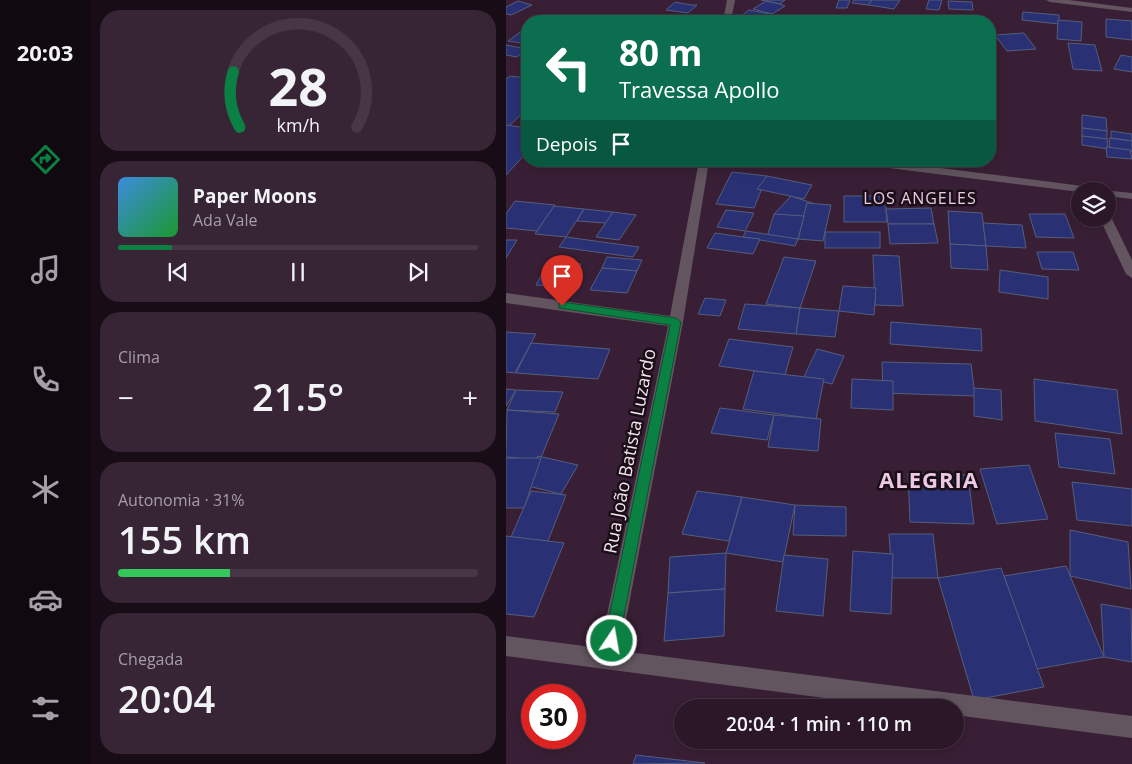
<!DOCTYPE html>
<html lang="pt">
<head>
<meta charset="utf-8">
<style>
	body { margin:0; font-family:"Open Sans",sans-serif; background:#372434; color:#f1f3f6; height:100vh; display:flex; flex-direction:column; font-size:19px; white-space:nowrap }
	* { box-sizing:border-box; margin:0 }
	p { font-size:16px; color:#a69fa8 }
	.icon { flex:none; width:28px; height:28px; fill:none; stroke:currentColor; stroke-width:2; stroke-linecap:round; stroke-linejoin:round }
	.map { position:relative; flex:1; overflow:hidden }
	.drawer { display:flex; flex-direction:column; gap:10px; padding:10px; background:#180d16; width:416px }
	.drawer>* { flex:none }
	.guide { position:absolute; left:15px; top:15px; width:475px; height:152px; border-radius:20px; box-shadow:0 2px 12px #0003,0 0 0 1px #473645; background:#0b6e4f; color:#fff; overflow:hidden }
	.controls { position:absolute; left:565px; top:182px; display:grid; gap:10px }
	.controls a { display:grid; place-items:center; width:45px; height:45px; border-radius:50%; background:#2b1728; box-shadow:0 2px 12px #0003,0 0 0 1px #473645; font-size:25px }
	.speed { position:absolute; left:15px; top:684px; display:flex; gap:10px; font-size:25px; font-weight:700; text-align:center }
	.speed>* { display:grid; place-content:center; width:65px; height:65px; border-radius:50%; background:#2b1728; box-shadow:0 2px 12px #0003,0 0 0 1px #473645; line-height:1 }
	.speed .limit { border:8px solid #d22; background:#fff; color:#111 }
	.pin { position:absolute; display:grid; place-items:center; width:42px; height:42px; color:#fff; margin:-51px -21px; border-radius:50% 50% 50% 0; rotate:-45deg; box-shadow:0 0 5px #0007 }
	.pin .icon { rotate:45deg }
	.me { position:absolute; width:55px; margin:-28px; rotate:12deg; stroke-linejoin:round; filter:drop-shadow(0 0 4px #0008) }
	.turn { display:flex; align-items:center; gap:18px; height:105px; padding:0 15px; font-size:22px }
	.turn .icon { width:65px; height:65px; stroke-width:2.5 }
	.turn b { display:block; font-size:35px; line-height:42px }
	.then { display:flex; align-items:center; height:48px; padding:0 15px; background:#0003; gap:10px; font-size:19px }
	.big { font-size:38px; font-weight:600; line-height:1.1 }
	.drawer .tile { flex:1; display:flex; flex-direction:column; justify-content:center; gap:8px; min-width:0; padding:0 18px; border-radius:20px; background:#372434 }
	.drawer .dial { align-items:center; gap:0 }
	.dial svg { height:130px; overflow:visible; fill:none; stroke:#473645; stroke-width:7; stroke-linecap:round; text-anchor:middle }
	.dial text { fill:#f1f3f6; stroke:none }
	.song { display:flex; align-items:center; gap:15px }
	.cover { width:60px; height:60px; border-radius:8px; background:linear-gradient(135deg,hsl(210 70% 55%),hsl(130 70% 35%)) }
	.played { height:5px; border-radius:2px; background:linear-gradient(90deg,#0b8043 15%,#473645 15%) }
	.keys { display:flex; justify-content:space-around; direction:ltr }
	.heat { display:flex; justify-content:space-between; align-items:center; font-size:28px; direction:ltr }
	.charge { height:8px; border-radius:4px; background:linear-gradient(90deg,#34c759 31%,#473645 0) }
	.trip { position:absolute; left:168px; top:699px; width:290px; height:50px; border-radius:25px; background:#2b1728; box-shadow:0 2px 12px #0003,0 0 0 1px #473645; font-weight:600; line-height:50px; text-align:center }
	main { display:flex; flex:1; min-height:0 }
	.tabs { display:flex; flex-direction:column; width:90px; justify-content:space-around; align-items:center; background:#110910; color:#a69fa8 }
	.tabs .icon { width:35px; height:35px }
	.tabs .on { color:#0b8043 }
	.tabs b { font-size:22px; color:#f1f3f6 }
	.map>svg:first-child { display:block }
	.building { fill:#293174; stroke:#555d7d }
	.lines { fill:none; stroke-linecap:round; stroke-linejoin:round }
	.minor { fill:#62555f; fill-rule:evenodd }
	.route { fill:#0b8043; stroke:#07532c }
	.labels { text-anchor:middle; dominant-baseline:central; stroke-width:5; stroke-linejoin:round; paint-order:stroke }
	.far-neighbourhood-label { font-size:16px; letter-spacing:1px; fill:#ebc8e3; stroke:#1a0e17 }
	.street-label { font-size:18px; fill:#f7e5f3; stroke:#1a0e17 }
	.district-label { font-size:22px; font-weight:bold; letter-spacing:1px; fill:#ebc8e3; stroke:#1a0e17 }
</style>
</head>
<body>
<main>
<nav class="tabs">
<b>20:03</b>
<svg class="icon on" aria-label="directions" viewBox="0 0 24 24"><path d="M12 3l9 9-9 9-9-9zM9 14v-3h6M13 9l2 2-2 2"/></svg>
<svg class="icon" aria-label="music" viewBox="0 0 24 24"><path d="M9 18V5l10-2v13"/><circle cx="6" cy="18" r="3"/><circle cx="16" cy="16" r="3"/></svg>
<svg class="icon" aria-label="phone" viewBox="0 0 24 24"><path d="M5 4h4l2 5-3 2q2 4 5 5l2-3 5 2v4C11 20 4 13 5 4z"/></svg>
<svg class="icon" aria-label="climate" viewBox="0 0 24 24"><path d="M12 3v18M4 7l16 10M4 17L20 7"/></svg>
<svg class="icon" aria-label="car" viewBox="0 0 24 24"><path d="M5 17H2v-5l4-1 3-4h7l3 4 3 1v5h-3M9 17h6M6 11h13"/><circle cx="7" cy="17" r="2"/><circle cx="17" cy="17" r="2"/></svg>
<svg class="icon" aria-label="filters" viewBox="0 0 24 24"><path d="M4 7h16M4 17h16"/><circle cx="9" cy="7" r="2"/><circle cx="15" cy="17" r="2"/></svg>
</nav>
<section class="drawer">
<div class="tile dial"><svg viewBox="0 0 100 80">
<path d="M14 69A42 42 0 1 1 86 69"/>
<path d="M14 69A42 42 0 0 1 10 35" stroke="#0b8043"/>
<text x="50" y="56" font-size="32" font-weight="700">28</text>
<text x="50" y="72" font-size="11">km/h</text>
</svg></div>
<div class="tile">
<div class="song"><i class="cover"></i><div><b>Paper Moons</b><p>Ada Vale</p></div></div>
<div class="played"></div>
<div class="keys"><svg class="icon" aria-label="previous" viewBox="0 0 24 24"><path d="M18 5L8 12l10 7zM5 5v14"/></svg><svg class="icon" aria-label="pause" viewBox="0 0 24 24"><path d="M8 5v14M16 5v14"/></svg><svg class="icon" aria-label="next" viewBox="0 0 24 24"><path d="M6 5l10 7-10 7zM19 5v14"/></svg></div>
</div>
<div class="tile"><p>Clima</p>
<div class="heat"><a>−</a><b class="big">21.5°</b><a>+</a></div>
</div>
<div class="tile"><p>Autonomia · 31%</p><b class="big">155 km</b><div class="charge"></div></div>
<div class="tile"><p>Chegada</p><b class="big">20:04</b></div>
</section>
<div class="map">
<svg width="626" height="764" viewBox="0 0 626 764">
	<rect width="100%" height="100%" fill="#391f35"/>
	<g class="building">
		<polygon points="255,0 279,0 274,4"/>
		<polygon points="333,0 344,0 341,8 330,8"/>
		<polygon points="348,0 366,0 362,5 346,3"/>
		<polygon points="366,0 394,0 388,9 362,5"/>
		<polygon points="423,0 436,0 433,10 420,9"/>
		<polygon points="12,1 26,5 5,15 0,14 0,7"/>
		<polygon points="260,1 274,4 279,6 266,14 247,9"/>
		<polygon points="442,1 466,2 467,10 443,9"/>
		<polygon points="169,2 185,5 191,5 182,13 160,10"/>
		<polygon points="243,10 264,14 255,21 232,18"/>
		<polygon points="517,12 553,15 553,24 516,20"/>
		<polygon points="600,19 626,21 626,40 600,37"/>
		<polygon points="552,20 576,22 575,41 551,39"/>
		<polygon points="17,30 21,30 21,44 2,41"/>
		<polygon points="518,33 530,49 501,51 489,35"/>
		<polygon points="562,43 589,45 596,71 567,69"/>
		<polygon points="0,45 21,49 11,57 0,55"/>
		<polygon points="615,55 626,57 626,72 608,69"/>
		<polygon points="4,76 21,78 21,109 3,126 0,125 0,79"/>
		<polygon points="576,115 600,118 601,131 576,128"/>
		<polygon points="0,125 21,128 21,152 0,175"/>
		<polygon points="576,128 601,131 601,139 576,136"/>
		<polygon points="605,131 626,134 626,141 605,138"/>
		<polygon points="576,136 601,139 602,149 576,145"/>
		<polygon points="603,138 626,141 626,152 604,149"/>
		<polygon points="600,147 624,150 626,159 601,157"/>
		<polygon points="226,172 261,176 248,208 210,204"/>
		<polygon points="261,176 306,185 298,199 251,189"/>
		<polygon points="285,196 309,204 292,222 268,214"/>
		<polygon points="338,196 379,196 381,222 338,222"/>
		<polygon points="9,201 49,205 31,231 0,228 0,214"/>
		<polygon points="301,203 325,205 317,241 292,239"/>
		<polygon points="48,206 78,209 60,237 29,234"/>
		<polygon points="425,208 428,224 382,224 380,209"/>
		<polygon points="78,209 107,212 100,223 71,221"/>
		<polygon points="220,210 248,213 239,231 211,227"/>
		<polygon points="442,211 476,213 480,246 444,244"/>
		<polygon points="107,212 130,215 113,240 90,237"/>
		<polygon points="268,214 298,216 292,239 261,237"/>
		<polygon points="523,214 559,214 568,238 530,237"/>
		<polygon points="477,223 516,225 520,248 480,246"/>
		<polygon points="382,224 428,224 432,243 384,244"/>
		<polygon points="240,231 292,239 289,246 237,237"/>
		<rect x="319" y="232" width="55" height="16"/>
		<polygon points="209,233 237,237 254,239 247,254 201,248"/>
		<polygon points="60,237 133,247 127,257 53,247"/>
		<polygon points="0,240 11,240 0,258"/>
		<polygon points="444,244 480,246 482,270 445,268"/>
		<polygon points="531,252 567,252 573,270 536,269"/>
		<polygon points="367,255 393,256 397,306 369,305"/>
		<polygon points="101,257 136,260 131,271 96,268"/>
		<polygon points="278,257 310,261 294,308 260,304"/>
		<polygon points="43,261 75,264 63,287 30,285"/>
		<polygon points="96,268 131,271 121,293 84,290"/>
		<polygon points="494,270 542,277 542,299 493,292"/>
		<polygon points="337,286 370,288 368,315 333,311"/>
		<polygon points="199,298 220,300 214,316 192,314"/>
		<polygon points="239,304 294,308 290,334 232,329"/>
		<polygon points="294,308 333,311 329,337 290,334"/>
		<polygon points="385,322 475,329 476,351 384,344"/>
		<polygon points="0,332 30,334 9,373 0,372"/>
		<polygon points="223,339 287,347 279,375 213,366"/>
		<polygon points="25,343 104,349 92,379 10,373"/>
		<polygon points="311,349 338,356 326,384 298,377"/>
		<polygon points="376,362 465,364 469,396 377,393"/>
		<polygon points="248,371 318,379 310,419 237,409"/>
		<polygon points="346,379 387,381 387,410 345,408"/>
		<polygon points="528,379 611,390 616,434 529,421"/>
		<polygon points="468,388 495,390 496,420 468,416"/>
		<polygon points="0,389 10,390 0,406"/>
		<polygon points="10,390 57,392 49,412 1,410"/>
		<polygon points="214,408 268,415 261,440 205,433"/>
		<polygon points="1,410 53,414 34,460 0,457"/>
		<polygon points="268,415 315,419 312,451 262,447"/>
		<polygon points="549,433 604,439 609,474 553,467"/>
		<polygon points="32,456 72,465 55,494 14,484"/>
		<polygon points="0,458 35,458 18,508 0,508"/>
		<polygon points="523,465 542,519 491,524 474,469"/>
		<polygon points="402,473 462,475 468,524 404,522"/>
		<polygon points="566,482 626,489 626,526 571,520"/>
		<polygon points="25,491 60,495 42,541 5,537"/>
		<polygon points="191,491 236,497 223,541 176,534"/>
		<polygon points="236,497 289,505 277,562 220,553"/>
		<polygon points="289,505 340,507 340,536 287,535"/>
		<polygon points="564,530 622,542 625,589 564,576"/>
		<polygon points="383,534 427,534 432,578 386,578"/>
		<polygon points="0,536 58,543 28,617 0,614"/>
		<polygon points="347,551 387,554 385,614 344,611"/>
		<polygon points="220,553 219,589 162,593 164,557"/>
		<polygon points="278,555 322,559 317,616 270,611"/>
		<polygon points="560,566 598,657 531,669 498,576"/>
		<polygon points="495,568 538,687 468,700 432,578"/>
		<polygon points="219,589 218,636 158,641 162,593"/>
		<polygon points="595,604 625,609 626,662 598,657"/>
		<polygon points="130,755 199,763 127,764"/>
	</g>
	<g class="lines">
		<g class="minor">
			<polygon points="221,0 229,0 225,21 217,21"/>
			<polygon points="540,0 563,0 626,8 626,12 544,2"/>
			<polygon points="193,161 203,161 177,322 114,651 626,716 626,738 449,715 449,708 394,708 0,656 0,636 94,648 162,326 0,303 0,293 164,316"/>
			<polygon points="346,161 379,161 592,188 597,190 626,193 626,199 601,196 601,191 574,192 351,164"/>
			<polygon points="601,216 606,219 626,260 626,278 620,274 594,219 601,219"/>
		</g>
	</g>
	<polygon class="route" points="56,302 170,318 175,322 113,641 111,646 106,649 100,646 98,641 164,325 53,308 53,303"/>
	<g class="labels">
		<g class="far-neighbourhood-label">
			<text x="414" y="198">LOS ANGELES</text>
		</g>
		<g class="street-label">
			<text transform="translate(123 451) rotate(-79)">Rua João Batista Luzardo</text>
		</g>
		<g class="district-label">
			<text x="423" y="479">ALEGRIA</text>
		</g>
	</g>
</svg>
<div class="controls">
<a><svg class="icon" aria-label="layers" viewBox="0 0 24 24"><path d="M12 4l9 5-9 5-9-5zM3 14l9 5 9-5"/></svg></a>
</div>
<div class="speed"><div class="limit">30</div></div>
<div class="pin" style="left:56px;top:306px;background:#d93025"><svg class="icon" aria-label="arrive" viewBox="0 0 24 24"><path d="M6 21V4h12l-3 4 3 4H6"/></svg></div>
<svg class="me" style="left:106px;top:641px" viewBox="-20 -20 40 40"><circle r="17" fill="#0b8043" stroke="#fff" stroke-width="3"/><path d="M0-11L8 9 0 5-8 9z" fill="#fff"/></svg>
<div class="trip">20:04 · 1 min · 110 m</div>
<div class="guide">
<div class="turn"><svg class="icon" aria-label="left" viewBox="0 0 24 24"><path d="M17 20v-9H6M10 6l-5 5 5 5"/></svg><div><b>80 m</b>Travessa Apollo</div></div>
<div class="then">Depois<svg class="icon" aria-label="arrive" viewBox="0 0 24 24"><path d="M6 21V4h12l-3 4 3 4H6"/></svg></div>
</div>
</div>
</main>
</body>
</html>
